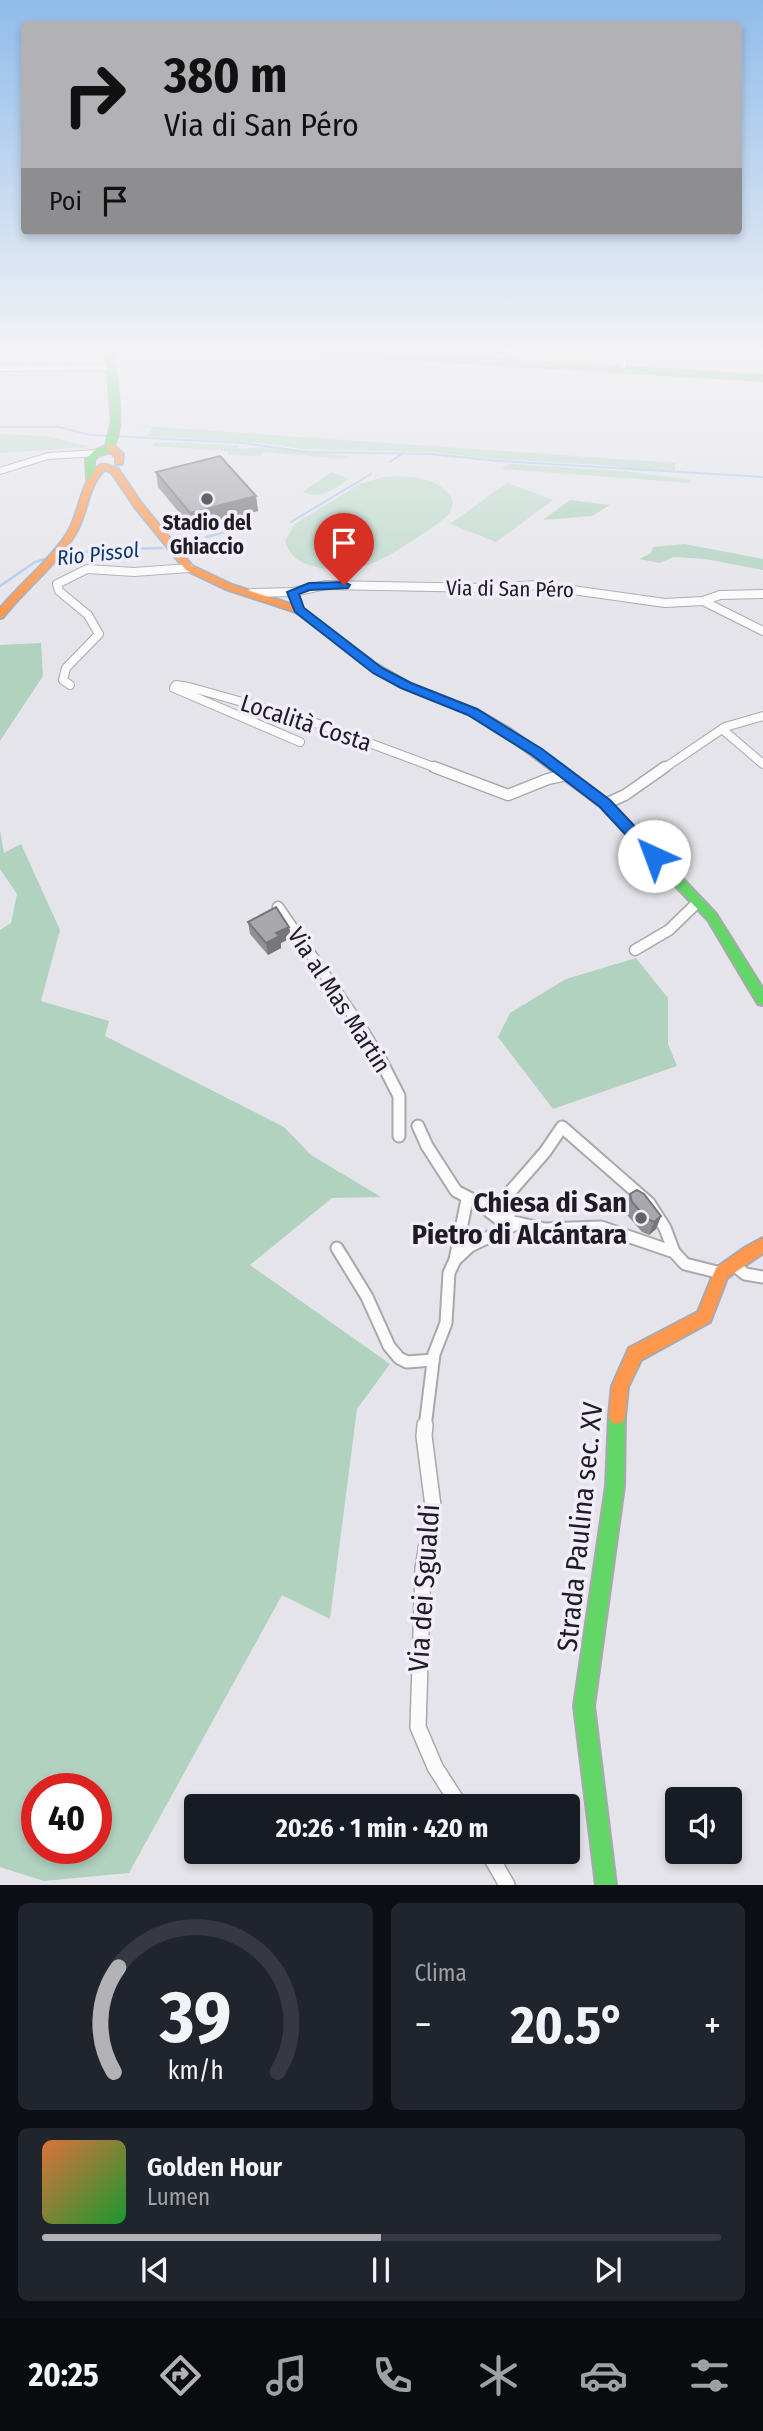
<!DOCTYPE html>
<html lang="it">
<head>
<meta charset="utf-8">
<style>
	body { margin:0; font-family:"Fira Sans Condensed",sans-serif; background:#20242c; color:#f1f3f6; height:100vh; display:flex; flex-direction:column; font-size:26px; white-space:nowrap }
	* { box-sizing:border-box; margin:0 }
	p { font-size:23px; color:#9ea1a6 }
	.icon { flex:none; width:38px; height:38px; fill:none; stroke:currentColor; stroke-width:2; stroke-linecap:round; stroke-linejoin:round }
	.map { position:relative; height:1885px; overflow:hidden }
	.side { display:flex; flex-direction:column; gap:18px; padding:18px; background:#0d0f14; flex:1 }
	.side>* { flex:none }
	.banner { position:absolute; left:21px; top:21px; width:721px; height:214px; border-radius:7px; box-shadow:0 4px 10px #0003; background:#b2b2b6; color:#111; overflow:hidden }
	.tools { position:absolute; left:665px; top:1787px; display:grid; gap:14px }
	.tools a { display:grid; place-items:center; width:77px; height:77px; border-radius:7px; background:#171b24; box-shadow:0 4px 10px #0003; font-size:35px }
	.speed { position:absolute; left:21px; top:1773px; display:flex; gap:14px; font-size:35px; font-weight:700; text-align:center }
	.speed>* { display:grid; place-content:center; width:91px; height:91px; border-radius:50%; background:#171b24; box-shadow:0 4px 10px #0003; line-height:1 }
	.speed .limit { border:10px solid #d22; background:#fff; color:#111 }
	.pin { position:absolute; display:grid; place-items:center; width:60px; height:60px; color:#fff; margin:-72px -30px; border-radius:50% 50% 50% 0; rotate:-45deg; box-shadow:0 0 7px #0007 }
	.pin .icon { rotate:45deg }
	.me { position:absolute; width:77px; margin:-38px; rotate:317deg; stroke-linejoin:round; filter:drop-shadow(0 0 5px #0008) }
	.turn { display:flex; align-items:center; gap:24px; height:147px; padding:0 28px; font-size:32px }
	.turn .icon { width:91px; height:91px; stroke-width:2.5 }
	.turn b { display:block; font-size:49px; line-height:60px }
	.then { display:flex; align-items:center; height:66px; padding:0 28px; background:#0003; gap:14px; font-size:26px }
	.big { font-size:52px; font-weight:700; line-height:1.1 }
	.side .tile { flex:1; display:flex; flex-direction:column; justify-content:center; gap:10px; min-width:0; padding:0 24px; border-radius:10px; background:#20242c }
	.side .dial { align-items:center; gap:0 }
	.dial svg { height:182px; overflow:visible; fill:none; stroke:#363941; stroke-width:7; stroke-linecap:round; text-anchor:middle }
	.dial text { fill:#f1f3f6; stroke:none }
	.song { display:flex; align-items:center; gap:21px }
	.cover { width:84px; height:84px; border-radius:10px; background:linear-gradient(135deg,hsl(20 70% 55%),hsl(130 70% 35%)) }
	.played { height:7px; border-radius:4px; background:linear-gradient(90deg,#b2b2b6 50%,#363941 50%) }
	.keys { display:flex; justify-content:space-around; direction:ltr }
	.heat { display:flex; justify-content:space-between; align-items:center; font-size:38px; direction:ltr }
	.side .tiles { flex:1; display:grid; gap:18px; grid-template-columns:1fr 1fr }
	.tile:last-child { grid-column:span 2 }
	.trip { position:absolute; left:184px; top:1794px; width:396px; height:70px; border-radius:7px; background:#171b24; box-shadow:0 4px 10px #0003; font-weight:700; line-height:70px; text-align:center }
	.menu { display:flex; height:112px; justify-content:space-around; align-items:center; background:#090b0e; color:#9ea1a6 }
	.menu .icon { width:49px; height:49px }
	.menu .on { color:#b2b2b6 }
	.menu b { font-size:32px; color:#f1f3f6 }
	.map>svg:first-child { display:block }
	.green { fill:#bfdacb }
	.forest { fill:#b2d2c0; fill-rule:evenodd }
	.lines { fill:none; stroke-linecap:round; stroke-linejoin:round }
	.stream-far1 { stroke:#acc9ee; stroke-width:2 }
	.stream { stroke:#acc9ee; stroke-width:2.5 }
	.street-far4-casing { stroke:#a9a8ad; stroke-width:8 }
	.street-far3-casing { stroke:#a9a8ad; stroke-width:10 }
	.street-far2-casing { stroke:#a9a8ad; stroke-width:13 }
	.street-far1-casing { stroke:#a9a8ad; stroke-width:15 }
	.street-casing { stroke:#a9a8ad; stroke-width:18 }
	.fast-casing { stroke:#a9a8ad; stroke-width:4 }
	.slow-casing { stroke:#a9a8ad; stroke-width:4 }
	.street-far4 { stroke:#fbfbfc; stroke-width:6 }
	.street-far3 { stroke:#fbfbfc; stroke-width:8 }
	.street-far2 { stroke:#fbfbfc; stroke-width:10 }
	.street-far1 { stroke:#fbfbfc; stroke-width:11 }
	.street { stroke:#fbfbfc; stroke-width:15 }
	.fast { fill:#63d668; fill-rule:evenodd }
	.slow { fill:#ff974d; fill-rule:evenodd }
	.wall { fill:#909095 }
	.shaded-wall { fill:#767679 }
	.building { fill:#a8a8ad; stroke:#767679; stroke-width:2 }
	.route { fill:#1a73e8; stroke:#114b97; stroke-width:2 }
	.poi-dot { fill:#646368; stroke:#f1edfc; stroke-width:2.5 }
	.labels { text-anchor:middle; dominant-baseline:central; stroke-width:7; stroke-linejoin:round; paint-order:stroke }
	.far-poi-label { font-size:21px; font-weight:bold; fill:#1f1d22; stroke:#f1edfc }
	.far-water-label { font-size:21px; font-style:italic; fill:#0b3966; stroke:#f1edfc }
	.far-street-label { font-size:21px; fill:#1f1d22; stroke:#f1edfc }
	.street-label { font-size:24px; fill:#1f1d22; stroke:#f1edfc }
	.near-poi-label { font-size:28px; font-weight:bold; fill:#1f1d22; stroke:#f1edfc; text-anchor:end }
	.near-street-label { font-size:28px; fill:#1f1d22; stroke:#f1edfc }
</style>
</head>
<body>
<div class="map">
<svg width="763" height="1885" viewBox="0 0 763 1885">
	<rect width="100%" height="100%" fill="#e5e4ea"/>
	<g class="green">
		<polygon points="130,425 675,463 675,471 624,470 618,466 493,459 431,452 303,449 260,443 146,436 152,428"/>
		<polygon points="0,434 46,436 90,447 0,453"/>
		<polygon points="155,442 237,445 239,449 266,447 348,456 347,459 263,452 260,456 228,455 228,451 152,446"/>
		<polygon points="510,464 624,471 690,480 691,483 501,469"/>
		<path d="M 331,472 L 349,479 C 332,490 322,500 303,492 Z"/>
		<path d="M 398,476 C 418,477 445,480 453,502 L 450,513 C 440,523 427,531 415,539 C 383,560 356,577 316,567 C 300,563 290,557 285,541 L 295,524 L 360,484 L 383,477 Z"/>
		<polygon points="507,483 553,500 496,542 450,524"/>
	</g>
	<g class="forest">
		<polygon points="570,500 610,505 592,516 543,520"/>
		<polygon points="685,544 763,559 763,570 705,559 673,557 660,563 639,559 651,553 653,547"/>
		<polygon points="41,643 43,676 0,741 0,645"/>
		<path d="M 0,830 L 4,853 L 21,844 L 60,930 L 41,1001 L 109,1021 L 105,1036 L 284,1127 L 311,1155 L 381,1197 L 332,1198 L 250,1265 L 390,1364 L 357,1409 L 330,1619 L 282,1595 L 129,1873 L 44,1881 L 0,1867 L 0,930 L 11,923 L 17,894 L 0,869 ZM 37,1788 L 96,1788 L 96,1848 L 37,1848 Z"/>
		<polygon points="636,958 668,998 668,1044 677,1066 553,1109 498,1037 510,1013 566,979"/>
	</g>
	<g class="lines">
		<g class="stream-far1">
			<polyline points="0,427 58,427 91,435 243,443 307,452 430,454 499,461 763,477"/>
			<polyline points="390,462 403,453"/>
			<polyline points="291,522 371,474"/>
			<polyline points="207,537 248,526"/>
		</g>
		<g class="stream">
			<polyline points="206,537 214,535"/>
			<polyline points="57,556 100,550 162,548"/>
			<polyline points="0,586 35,562 49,558"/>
		</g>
		<defs>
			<g id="street-far4">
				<polyline points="449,358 451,351"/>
				<polyline points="0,368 111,367"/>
				<polyline points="622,369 625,351"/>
				<polyline points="0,471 48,456 97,453"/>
			</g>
			<g id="street-far3">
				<polyline points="293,592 299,610"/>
				<polyline points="252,593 293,592 326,585 487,588 537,585 665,603 703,601 763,631"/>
				<polyline points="703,601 720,595 763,594"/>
				<polyline points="70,685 63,680 66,668 99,634 88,615 59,591 57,584 87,569 134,572 189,568"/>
				<polyline points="722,729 763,764"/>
				<polyline points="300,742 174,688 176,685 189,687 313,722 439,769"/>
				<polyline points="663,769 725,727 763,716"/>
			</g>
			<g id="street-far2">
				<polyline points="434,767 508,795 548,779 567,775"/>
				<polyline points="605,804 625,795 665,767"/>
				<polyline points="278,907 363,1030 381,1061"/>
				<polyline points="635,950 669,930 698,902"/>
			</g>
			<g id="street-far1">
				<polyline points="380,1059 399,1096 399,1136"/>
				<polyline points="418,1126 427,1146 456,1191 477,1202 499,1219 545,1229 601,1227 674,1252 685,1264 721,1273"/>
				<polyline points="509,1219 510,1192 545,1152 562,1127 649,1203 665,1228 674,1252"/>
				<polyline points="337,1248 367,1297 389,1346 399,1358 407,1362 433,1360"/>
				<polyline points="455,1260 470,1246 518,1223"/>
				<polyline points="734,1265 745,1274 763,1277"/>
				<polyline points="425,1427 434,1354 446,1323 449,1273 455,1260 467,1199"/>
			</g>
			<g id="street">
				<polyline points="425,1425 424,1436 433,1506 423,1569 418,1727 435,1767 460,1806"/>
				<polyline points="488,1852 507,1885"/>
			</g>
			<g id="fast">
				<path d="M 106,351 L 112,351 C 115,375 128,433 110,450 L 112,452 L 99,455 L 94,460 L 95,479 L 91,481 L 87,479 L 86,459 L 94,451 L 106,446 L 112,421 Z"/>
				<polygon points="317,351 347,351 763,376 763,380 320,353"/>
				<polygon points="369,660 409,683 477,710 510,729 609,801 716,914 763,989 763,1005 758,1004 708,920 601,807 502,733 469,714 403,687 366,665 366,661"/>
				<polygon points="617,1408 623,1410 625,1416 624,1486 594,1706 616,1885 596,1885 574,1706 606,1486 609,1416 611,1410"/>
			</g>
			<g id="slow">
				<polygon points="107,445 113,445 123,454 122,464 116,464 116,457 107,449"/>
				<path d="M 100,465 L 106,465 L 118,469 L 141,503 L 192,566 L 232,585 L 302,608 L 372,661 L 372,665 L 366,665 L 296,612 L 226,589 L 186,570 L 135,507 L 112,473 L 105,469 C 86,487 88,513 75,534 C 56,565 26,588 3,617 L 0,618 L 0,609 C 21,583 49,562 67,534 C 81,512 79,484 100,465 Z"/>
				<polygon points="763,1238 763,1253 727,1278 710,1322 641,1360 628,1387 625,1416 623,1422 617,1424 611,1422 609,1416 612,1386 629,1348 698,1312 716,1268 746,1247"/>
			</g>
		</defs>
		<use href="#street-far4" class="street-far4-casing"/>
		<use href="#street-far3" class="street-far3-casing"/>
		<use href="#street-far2" class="street-far2-casing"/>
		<use href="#street-far1" class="street-far1-casing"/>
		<use href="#street" class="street-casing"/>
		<use href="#fast" class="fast-casing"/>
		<use href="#slow" class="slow-casing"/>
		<use href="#street-far4" class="street-far4"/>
		<use href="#street-far3" class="street-far3"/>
		<use href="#street-far2" class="street-far2"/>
		<use href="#street-far1" class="street-far1"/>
		<use href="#street" class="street"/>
		<use href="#fast" class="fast"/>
		<use href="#slow" class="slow"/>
	</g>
	<g class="wall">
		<polygon points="156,472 256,496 258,511 192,528 158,487"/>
		<polygon points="248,922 289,927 291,938 281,943 281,948 268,955 250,934"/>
		<polygon points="630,1194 661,1216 656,1229 649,1235 642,1232 627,1215 625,1207"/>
	</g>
	<g class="shaded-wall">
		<polygon points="256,496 258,511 192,528 190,513"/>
		<polygon points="289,927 291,938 281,943 281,948 268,955 266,943 276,933"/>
		<polygon points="661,1216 656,1229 649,1235 654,1222"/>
	</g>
	<g class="building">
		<polygon points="220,456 256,496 190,513 156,472"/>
		<polygon points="276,907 289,927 276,933 280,936 266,943 248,922"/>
		<polygon points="637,1190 644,1194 661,1216 654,1222 647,1219 632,1202 630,1194"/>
	</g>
	<linearGradient id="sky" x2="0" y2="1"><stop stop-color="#90bcea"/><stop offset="0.57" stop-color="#f3f3f6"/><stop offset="1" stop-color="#f3f3f6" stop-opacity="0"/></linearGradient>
	<rect width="763" height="615" fill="url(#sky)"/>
	<polygon class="route" points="344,582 350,585 348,588 310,590 299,594 304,608 382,668 411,683 477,709 542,749 610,800 659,852 661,856 659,860 649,860 600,807 532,755 468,715 401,688 373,673 295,612 287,592 309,583"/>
	<g class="poi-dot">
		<circle cx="207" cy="499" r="7"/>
		<circle cx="641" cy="1218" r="7"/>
	</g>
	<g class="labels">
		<g class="far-poi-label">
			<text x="207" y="523">Stadio del<tspan x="207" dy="24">Ghiaccio</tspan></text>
		</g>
		<g class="far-water-label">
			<text transform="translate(98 554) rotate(-6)">Rio Pissol</text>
		</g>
		<g class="far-street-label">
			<text transform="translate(510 589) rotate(1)">Via di San Péro</text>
		</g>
		<g class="street-label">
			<text transform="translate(306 723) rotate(18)">Località Costa</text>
			<text transform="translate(339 1000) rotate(57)">Via al Mas Martin</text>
		</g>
		<g class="near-poi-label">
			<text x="627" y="1202">Chiesa di San<tspan x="627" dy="32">Pietro di Alcántara</tspan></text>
		</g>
		<g class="near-street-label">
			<text transform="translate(580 1527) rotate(-84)">Strada Paulina sec. XV</text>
			<text transform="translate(424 1588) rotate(-86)">Via dei Sgualdi</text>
		</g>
	</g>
</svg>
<div class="tools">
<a><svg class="icon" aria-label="sound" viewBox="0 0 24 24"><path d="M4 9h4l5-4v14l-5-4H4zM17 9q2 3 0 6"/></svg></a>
</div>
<div class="speed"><div class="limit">40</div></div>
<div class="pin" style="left:344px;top:585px;background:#d93025"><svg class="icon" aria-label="arrive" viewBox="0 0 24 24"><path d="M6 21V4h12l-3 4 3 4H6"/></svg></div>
<svg class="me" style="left:654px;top:856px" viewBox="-20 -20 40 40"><circle r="19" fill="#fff"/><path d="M0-13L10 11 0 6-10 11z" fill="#1a73e8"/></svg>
<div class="trip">20:26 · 1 min · 420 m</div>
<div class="banner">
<div class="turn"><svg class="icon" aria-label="right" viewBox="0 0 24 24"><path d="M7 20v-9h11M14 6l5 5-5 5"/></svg><div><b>380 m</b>Via di San Péro</div></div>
<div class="then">Poi<svg class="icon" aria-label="arrive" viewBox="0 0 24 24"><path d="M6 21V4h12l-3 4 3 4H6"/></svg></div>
</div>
</div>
<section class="side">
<div class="tiles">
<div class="tile dial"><svg viewBox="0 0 100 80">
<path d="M14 69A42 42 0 1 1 86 69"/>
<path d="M14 69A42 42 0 0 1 16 23" stroke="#b2b2b6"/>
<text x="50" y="56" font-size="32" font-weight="700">39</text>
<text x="50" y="72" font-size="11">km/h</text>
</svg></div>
<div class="tile"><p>Clima</p>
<div class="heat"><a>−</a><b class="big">20.5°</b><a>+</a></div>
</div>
<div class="tile">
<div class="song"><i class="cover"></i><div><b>Golden Hour</b><p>Lumen</p></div></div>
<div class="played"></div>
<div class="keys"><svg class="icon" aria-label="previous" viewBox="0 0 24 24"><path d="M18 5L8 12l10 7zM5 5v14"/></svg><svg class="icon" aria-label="pause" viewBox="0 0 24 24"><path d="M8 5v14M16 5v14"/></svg><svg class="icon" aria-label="next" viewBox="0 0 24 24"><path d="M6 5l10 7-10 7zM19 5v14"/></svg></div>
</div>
</div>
</section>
<nav class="menu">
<b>20:25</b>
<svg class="icon on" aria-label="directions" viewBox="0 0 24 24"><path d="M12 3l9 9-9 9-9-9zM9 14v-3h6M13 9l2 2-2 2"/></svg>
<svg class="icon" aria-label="music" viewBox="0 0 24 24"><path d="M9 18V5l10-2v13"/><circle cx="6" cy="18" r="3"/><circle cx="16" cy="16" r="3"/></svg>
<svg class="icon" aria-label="phone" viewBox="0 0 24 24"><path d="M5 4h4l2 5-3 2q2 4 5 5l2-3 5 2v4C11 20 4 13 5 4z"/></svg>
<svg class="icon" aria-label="climate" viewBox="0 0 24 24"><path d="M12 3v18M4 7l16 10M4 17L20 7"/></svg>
<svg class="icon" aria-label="car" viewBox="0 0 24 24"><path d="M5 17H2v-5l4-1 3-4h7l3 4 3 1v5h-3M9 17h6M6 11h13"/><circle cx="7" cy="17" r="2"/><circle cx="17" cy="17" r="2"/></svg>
<svg class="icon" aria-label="filters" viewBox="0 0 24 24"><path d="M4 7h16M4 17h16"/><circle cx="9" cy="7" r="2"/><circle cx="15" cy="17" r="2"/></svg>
</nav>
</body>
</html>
